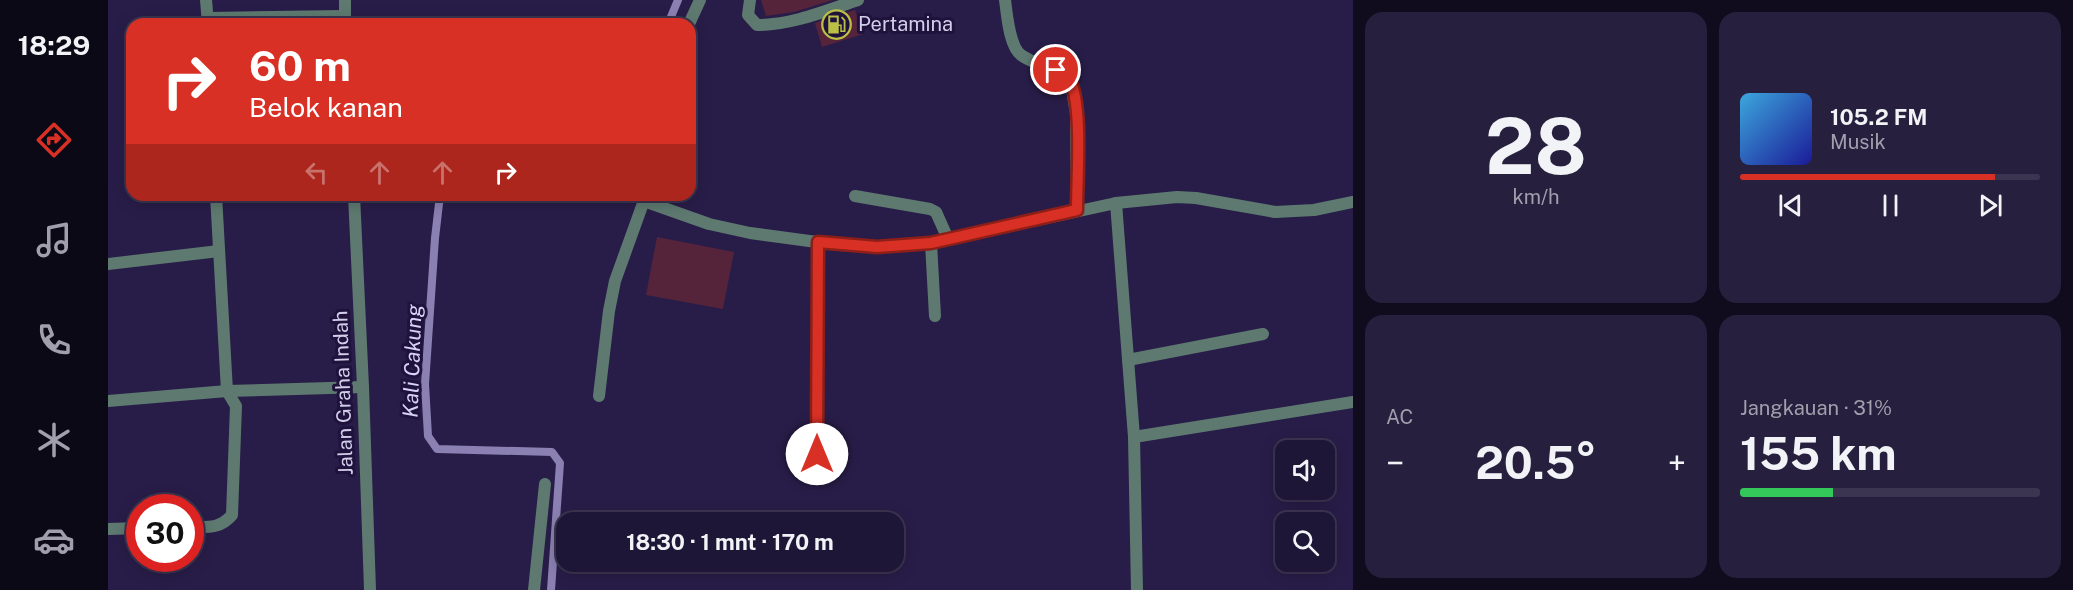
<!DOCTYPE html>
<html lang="id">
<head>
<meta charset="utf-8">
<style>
	body { margin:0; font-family:"Public Sans",sans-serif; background:#261f3e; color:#f1f3f6; height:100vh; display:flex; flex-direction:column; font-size:22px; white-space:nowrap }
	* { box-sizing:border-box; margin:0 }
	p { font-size:20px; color:#a19fad }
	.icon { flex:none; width:33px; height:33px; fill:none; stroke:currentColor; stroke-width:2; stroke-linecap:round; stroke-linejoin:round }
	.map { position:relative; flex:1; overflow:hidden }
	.side { display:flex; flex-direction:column; gap:12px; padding:12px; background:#100c1e; width:720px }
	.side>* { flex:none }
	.banner { position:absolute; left:18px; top:18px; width:570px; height:183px; border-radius:18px; box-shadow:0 3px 15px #0003,0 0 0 2px #3c3551; background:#d93025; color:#fff; overflow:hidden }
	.fabs { position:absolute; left:1167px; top:440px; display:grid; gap:12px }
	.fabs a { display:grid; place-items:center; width:60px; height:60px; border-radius:12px; background:#1e1636; box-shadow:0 3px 15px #0003,0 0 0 2px #3c3551; font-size:30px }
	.speed { position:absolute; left:18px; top:494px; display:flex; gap:12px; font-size:30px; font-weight:700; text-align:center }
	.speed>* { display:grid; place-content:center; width:78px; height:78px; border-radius:50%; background:#1e1636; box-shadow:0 3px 15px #0003,0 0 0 2px #3c3551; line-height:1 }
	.speed .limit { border:9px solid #d22; background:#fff; color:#111 }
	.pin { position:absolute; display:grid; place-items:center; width:51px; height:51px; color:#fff; margin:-26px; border:3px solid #fff; border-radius:50%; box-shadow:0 2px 6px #0007 }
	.me { position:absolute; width:66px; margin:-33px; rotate:0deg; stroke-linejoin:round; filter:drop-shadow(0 0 4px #0008) }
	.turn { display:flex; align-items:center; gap:21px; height:126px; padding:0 24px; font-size:27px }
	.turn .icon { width:78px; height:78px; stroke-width:2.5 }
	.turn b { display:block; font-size:42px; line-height:51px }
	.lanes { display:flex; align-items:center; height:57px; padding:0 24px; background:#0003; justify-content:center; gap:30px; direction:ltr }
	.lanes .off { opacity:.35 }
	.big { font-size:45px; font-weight:700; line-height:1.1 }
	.side .tile { flex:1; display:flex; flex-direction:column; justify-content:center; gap:9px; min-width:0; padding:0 21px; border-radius:18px; background:#261f3e }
	.side .dial { align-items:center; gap:0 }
	.dial b { font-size:78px; line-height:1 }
	.song { display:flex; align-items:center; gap:18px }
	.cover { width:72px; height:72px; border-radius:9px; background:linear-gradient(135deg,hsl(200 70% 55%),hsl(240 70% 35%)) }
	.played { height:6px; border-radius:3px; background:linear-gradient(90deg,#d93025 85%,#3c3551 85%) }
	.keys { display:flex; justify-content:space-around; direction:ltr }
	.heat { display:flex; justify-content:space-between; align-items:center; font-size:33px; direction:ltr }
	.charge { height:9px; border-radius:4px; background:linear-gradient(90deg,#34c759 31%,#3c3551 0) }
	.side .tiles { flex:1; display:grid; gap:12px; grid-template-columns:repeat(2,1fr) }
	.trip { position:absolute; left:448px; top:512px; width:348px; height:60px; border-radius:18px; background:#1e1636; box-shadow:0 3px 15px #0003,0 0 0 2px #3c3551; font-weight:700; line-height:60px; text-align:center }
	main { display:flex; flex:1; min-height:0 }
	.tabs { display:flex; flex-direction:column; width:108px; justify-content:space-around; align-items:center; background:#0c0916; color:#a19fad }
	.tabs .icon { width:42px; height:42px }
	.tabs .active { color:#d93025 }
	.tabs b { font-size:27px; color:#f1f3f6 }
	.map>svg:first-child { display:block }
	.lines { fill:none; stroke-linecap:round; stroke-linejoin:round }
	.stream { stroke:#8a81b2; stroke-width:8 }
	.building { fill:#55243b }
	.service { stroke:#5e7a70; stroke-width:12 }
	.minor { stroke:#5e7a70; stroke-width:12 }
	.route-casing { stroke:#8d1f18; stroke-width:15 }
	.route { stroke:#d93025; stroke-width:10 }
	.labels { text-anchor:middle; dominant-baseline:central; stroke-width:6; stroke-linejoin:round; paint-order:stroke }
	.poi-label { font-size:20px; fill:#d2ceea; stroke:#1f133d; text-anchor:start }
	.street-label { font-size:20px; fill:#d2ceea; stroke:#1f133d }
	.water-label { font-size:21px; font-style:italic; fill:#d8d3f6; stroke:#1f133d }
</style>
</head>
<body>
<main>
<nav class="tabs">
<b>18:29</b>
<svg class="icon active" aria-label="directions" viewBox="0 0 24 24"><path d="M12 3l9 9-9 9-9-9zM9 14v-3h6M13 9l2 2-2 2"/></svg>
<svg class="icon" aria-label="music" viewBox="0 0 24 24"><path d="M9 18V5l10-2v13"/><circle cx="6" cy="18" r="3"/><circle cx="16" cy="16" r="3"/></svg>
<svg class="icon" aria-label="phone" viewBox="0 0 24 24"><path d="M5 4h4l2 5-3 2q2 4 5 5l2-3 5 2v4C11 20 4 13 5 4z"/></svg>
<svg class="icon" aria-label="climate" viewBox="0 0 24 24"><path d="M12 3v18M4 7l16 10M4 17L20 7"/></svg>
<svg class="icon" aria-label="car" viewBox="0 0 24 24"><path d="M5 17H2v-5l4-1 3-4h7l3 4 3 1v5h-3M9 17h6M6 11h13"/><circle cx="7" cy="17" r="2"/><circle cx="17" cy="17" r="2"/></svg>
</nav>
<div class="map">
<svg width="1245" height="590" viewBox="0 0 1245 590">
	<rect width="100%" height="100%" fill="#281d48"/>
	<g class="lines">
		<g class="stream">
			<polyline points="560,24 570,0"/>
			<polyline points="332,195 327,238 317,384 320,436 329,449 444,452 452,463 443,590"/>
		</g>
	</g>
	<g class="building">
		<polygon points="653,0 725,0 686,12 658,16"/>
		<polygon points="747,10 755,34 714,47 707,23"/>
		<polygon points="549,237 626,252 615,309 538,295"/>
	</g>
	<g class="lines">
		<path class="service" d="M 642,0 L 640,15 L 649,25 C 684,25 717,11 750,0"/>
		<g class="minor">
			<polyline points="98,0 100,24"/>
			<polyline points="237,0 237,23"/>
			<path d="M 897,0 C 899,14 901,46 913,55 C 930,67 946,65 963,83 L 968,114 L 969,210"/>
			<polyline points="100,18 237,16"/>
			<polyline points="581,24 592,0"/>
			<polyline points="108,195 119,391"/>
			<polyline points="246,195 255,387 262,590"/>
			<polyline points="747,196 822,209 828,212 840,239"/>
			<polyline points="536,201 601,224 642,233 731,245 769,247 823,243 1008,203 1069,197 1088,198 1167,212 1206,210 1245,202"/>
			<polyline points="1008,203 1026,437 1029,590"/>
			<polyline points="823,243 827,316"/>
			<polyline points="0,264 111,251"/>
			<polyline points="1020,360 1155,334"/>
			<polyline points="491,396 501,311 507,281 538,195"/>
			<polyline points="0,401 119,391 255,387"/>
			<polyline points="1026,437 1245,402"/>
			<polyline points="709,478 710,242"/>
			<path d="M 82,527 C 100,527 112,529 124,515 L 128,406 L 119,391"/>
			<polyline points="0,529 32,528"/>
			<polyline points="426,590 437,484"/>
		</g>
	</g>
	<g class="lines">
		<defs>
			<path id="route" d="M 709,454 L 710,242 L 769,247 L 823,243 L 969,210 C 969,177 974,115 964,85 C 961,78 954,74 948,70"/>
		</defs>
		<use href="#route" class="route-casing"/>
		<use href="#route" class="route"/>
	</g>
	<defs>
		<symbol id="fuel-ring" viewBox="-11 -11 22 22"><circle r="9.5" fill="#1f133d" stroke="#bac045" stroke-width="1.5"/><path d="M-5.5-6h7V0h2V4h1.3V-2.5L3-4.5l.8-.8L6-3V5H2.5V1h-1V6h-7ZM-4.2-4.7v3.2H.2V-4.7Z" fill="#bac045"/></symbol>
	</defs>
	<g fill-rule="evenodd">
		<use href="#fuel-ring" x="712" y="8" width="33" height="33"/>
	</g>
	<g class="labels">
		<g class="poi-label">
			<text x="750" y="24">Pertamina</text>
		</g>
		<g class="street-label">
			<text transform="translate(235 393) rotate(-92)">Jalan Graha Indah</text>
		</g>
		<g class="water-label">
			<text transform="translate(304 361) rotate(-88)">Kali Cakung</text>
		</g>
	</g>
</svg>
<div class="fabs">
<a><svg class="icon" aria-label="sound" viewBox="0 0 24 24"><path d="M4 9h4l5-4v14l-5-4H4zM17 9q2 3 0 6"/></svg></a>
<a><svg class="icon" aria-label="search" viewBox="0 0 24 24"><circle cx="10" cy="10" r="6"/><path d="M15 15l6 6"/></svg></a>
</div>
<div class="speed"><div class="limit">30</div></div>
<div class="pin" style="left:948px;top:70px;background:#d93025"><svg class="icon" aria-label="arrive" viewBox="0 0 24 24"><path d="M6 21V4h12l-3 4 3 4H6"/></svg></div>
<svg class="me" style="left:709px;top:454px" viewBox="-20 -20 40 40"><circle r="19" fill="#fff"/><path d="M0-13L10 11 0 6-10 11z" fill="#d93025"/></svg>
<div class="trip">18:30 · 1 mnt · 170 m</div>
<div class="banner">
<div class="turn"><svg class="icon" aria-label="right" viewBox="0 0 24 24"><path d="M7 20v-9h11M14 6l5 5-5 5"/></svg><div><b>60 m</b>Belok kanan</div></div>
<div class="lanes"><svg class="icon off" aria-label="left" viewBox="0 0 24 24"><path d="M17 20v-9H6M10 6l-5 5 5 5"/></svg><svg class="icon off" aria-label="ahead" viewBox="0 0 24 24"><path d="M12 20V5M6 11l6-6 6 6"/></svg><svg class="icon off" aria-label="ahead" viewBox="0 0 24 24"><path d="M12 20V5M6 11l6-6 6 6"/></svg><svg class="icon" aria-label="right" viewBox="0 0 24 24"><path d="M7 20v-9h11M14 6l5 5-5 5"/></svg></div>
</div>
</div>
<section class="side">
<div class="tiles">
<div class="tile dial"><b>28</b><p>km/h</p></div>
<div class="tile">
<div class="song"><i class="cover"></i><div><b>105.2 FM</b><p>Musik</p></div></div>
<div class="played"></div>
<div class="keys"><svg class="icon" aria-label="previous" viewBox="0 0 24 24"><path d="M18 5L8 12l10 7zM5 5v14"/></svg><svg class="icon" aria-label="pause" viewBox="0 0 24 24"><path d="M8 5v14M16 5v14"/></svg><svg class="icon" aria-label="next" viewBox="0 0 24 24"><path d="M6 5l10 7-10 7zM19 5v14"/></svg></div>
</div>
<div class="tile"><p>AC</p>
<div class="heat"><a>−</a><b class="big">20.5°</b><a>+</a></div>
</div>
<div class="tile"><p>Jangkauan · 31%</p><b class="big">155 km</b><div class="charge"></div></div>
</div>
</section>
</main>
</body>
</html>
